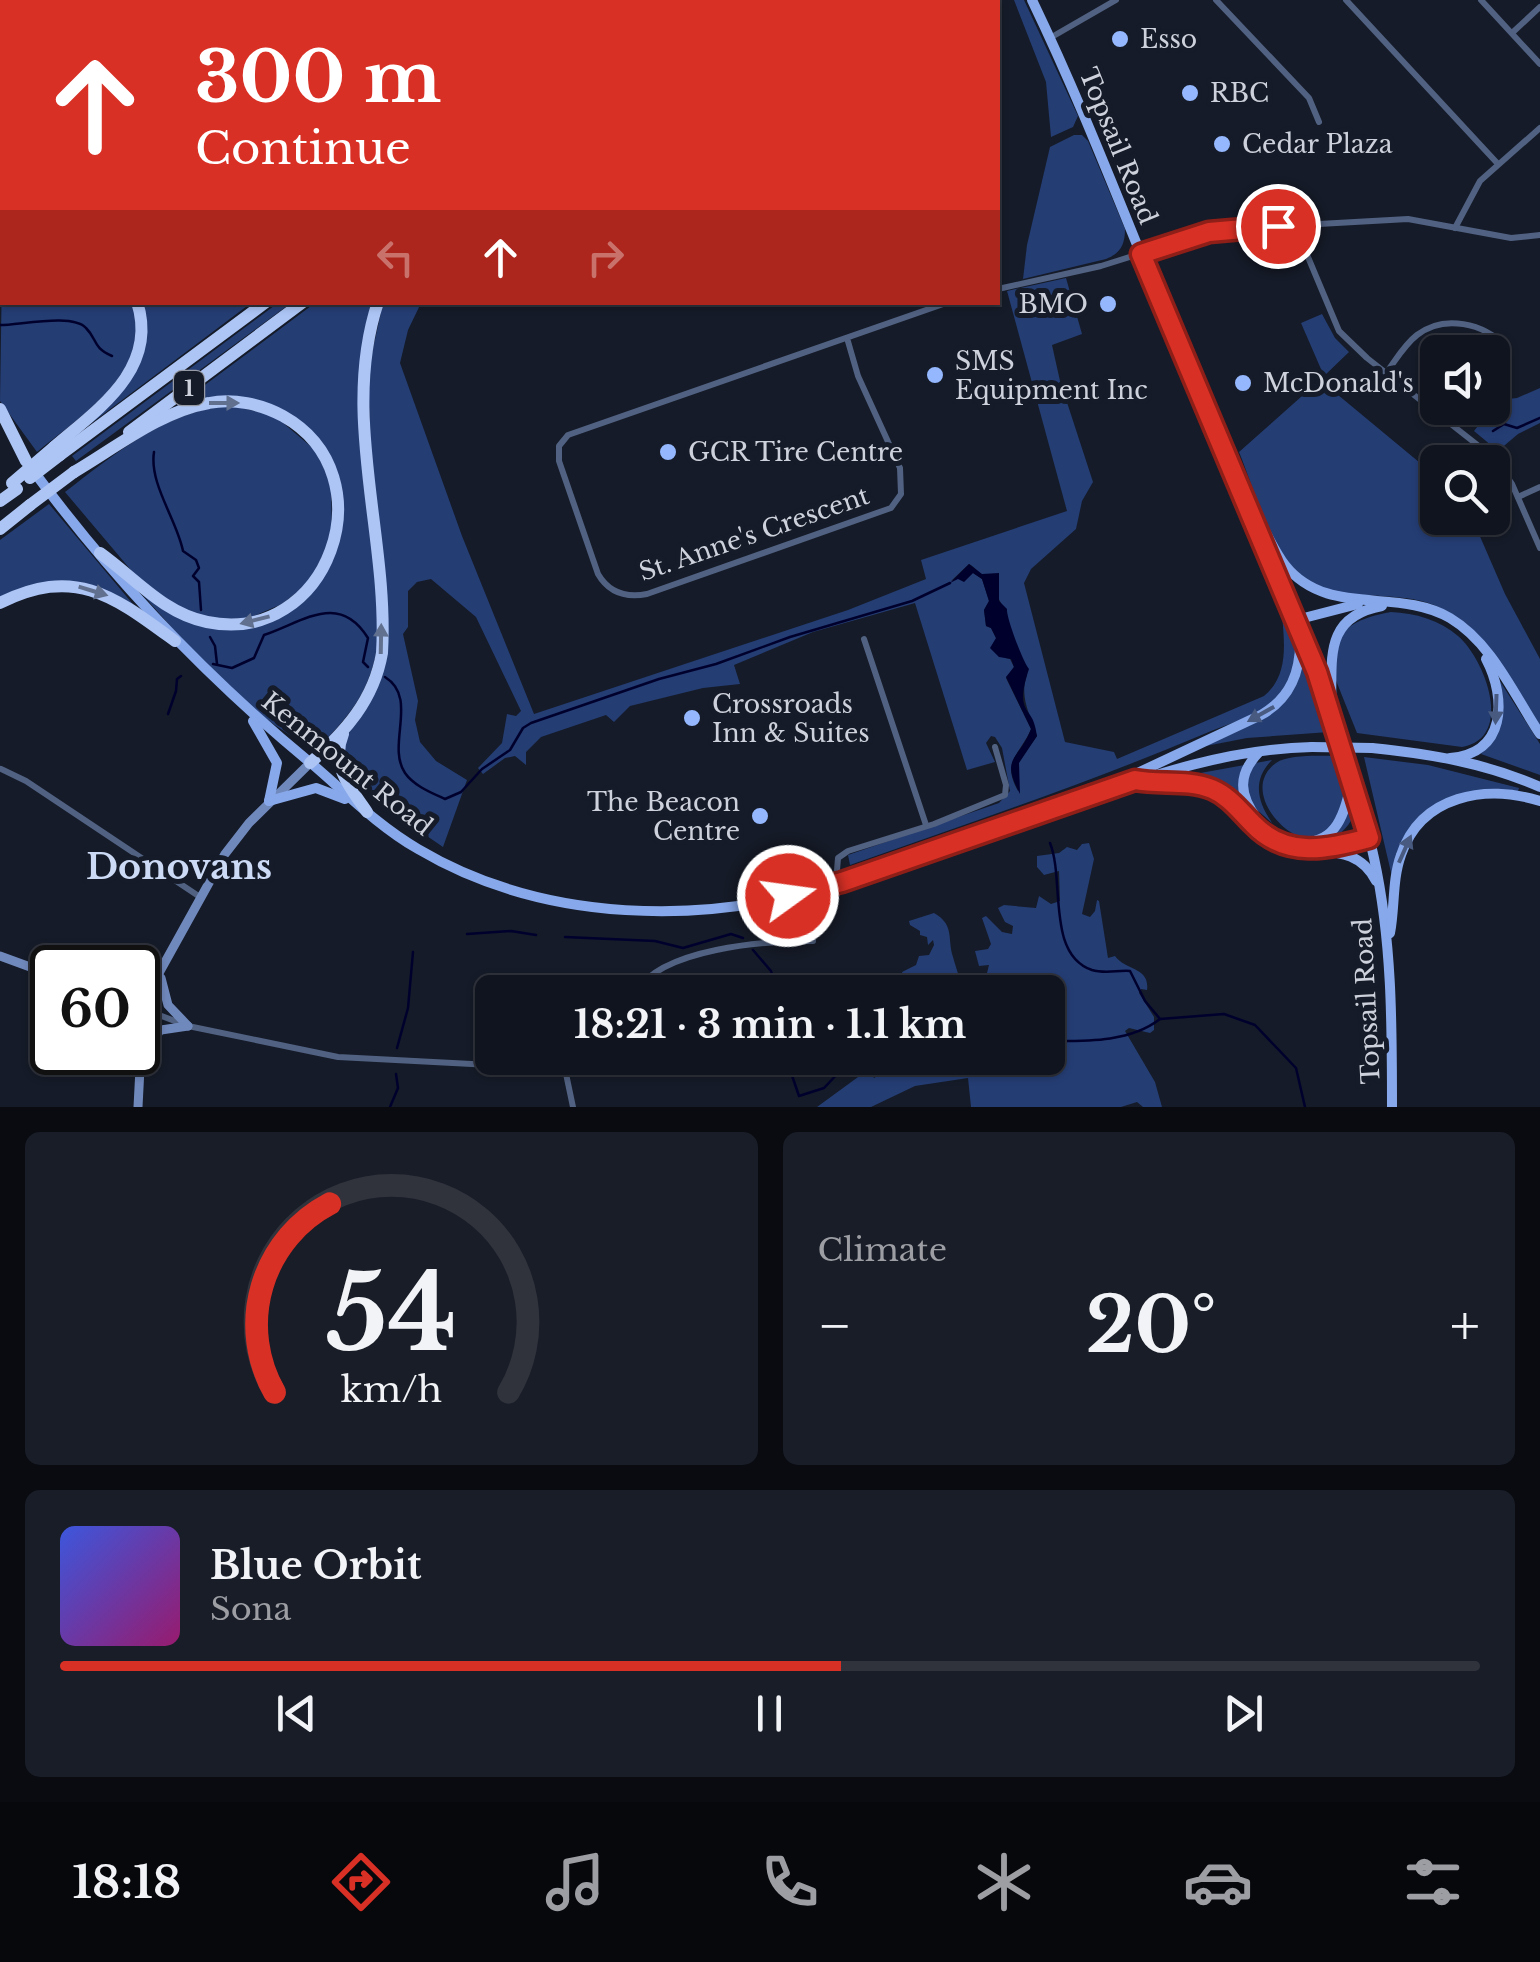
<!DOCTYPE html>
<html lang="en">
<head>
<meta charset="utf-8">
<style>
	body { margin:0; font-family:"Libre Baskerville",serif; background:#191d27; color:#f1f3f6; height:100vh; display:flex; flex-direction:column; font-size:38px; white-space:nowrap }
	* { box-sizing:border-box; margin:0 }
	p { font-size:32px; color:#9c9ea4 }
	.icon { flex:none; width:55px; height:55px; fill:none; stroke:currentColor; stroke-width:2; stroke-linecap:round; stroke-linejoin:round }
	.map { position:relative; height:1107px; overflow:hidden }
	.details { display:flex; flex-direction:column; gap:25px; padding:25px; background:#090b10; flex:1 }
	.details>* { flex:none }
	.hud { position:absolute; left:0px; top:0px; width:1000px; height:305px; box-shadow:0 2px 8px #0004,0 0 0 2px #30333c; background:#d93025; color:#fff; overflow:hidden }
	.controls { position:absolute; left:1420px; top:335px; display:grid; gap:20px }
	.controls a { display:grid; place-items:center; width:90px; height:90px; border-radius:15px; background:#10141e; box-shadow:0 2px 8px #0004,0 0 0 2px #30333c; font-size:50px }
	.speed { position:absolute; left:30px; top:945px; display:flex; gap:20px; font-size:50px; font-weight:700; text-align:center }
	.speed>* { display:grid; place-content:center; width:130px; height:130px; border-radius:50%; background:#10141e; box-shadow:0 2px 8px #0004,0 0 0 2px #30333c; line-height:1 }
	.speed .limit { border:5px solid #111; border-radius:15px; background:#fff; color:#111 }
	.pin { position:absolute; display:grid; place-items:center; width:85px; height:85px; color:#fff; margin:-42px; border:5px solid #fff; border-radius:50%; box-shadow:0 2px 10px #0007 }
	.me { position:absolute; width:110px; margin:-55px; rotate:76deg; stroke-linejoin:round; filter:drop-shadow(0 0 8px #0008) }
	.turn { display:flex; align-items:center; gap:35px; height:210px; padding:0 30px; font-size:45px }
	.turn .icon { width:130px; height:130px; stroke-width:2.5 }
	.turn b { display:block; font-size:70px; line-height:85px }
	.lanes { display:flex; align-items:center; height:95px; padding:0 30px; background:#0003; justify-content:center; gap:50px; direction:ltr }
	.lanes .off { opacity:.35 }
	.big { font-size:75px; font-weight:700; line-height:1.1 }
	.details .card { flex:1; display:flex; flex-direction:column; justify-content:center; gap:15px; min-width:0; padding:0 35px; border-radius:15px; background:#191d27 }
	.details .dial { align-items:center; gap:0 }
	.dial svg { height:260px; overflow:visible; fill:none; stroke:#30333c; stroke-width:7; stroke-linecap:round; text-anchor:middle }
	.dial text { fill:#f1f3f6; stroke:none }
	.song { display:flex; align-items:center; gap:30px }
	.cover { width:120px; height:120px; border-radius:15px; background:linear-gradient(135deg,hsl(230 70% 55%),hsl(320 70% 35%)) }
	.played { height:10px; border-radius:5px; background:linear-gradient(90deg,#d93025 55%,#30333c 55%) }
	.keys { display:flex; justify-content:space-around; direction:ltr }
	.heat { display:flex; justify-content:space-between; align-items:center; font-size:55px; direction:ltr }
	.details .tiles { flex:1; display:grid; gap:25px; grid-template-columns:1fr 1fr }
	.card:last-child { grid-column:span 2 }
	.trip { position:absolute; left:475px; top:975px; width:590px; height:100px; border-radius:15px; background:#10141e; box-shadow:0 2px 8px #0004,0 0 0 2px #30333c; font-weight:700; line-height:100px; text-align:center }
	.dock { display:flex; height:160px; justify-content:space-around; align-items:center; background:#06080c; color:#9c9ea4 }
	.dock .icon { width:70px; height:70px }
	.dock .selected { color:#d93025 }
	.dock b { font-size:45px; color:#f1f3f6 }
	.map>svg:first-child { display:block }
	.green { fill:#243d73; fill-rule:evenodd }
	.water { fill:#00002d }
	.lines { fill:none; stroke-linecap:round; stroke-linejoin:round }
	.stream { stroke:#00002d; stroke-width:2.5 }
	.street { stroke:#516181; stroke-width:6 }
	.secondary { stroke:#7089bc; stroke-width:9 }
	.primary { stroke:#87a8ea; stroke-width:10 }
	.highway { stroke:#adc5f5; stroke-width:12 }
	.primary-bridge { stroke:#87a8ea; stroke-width:10 }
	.highway-bridge { stroke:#adc5f5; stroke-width:12 }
	.oneway { fill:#61708e }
	.oneway2 { fill:#485a7f }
	.route-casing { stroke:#8d1f18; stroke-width:25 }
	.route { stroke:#d93025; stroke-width:18 }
	.poi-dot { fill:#94b7fd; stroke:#151b28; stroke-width:4 }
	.labels { text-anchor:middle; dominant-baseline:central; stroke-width:10; stroke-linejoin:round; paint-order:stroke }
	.shield { fill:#151b28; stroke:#969aa5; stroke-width:2.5 }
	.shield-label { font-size:22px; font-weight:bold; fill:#cdd1db }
	.poi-label { font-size:25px; fill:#cdd1db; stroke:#151b28; text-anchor:start }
	.street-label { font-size:25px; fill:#cdd1db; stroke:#151b28 }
	.district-label { font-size:35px; font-weight:bold; fill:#ccdaf5; stroke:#151b28 }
</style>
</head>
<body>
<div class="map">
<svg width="1540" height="1107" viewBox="0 0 1540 1107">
	<rect width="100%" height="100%" fill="#151b28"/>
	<g class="green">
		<polygon points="1014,0 1024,0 1078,116 1073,127 1051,137 1046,82"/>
		<path d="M 1074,135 L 1082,135 L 1088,141 L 1125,229 C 1125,244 1121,253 1106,259 L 1023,279 L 1027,245 L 1050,147 Z"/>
		<path d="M 2,270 L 2,302 L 132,303 C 154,371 83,414 37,452 L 0,401 Z"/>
		<path d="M 1066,278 L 1082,334 L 1052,345 L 1060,381 L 1093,482 L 1082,501 L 1076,529 L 1031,569 L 1024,583 L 1065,742 L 1114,752 L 1117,759 L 1264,696 C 1292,673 1283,635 1281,602 C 1292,631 1304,662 1285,690 C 1268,714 1229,723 1204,734 C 1088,783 969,823 850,865 L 848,855 L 999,803 L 1010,791 L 1002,748 L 995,737 L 991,736 L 986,743 L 995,762 L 967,770 L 915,603 L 813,632 L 734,665 L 740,684 L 703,688 L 630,706 L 614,722 L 606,715 L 541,737 L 526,752 L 526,765 L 515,756 L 505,758 L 483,774 L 478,768 L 502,743 L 507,714 L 516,716 L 521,711 L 476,617 L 431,579 L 417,582 L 408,591 L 408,627 L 403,634 L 418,701 L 415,720 L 420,742 L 436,761 L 467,780 L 443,847 L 389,810 L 347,773 L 343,762 L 344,741 L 378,684 L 368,371 L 383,303 L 421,303 L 408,330 L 400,363 L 462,536 L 534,714 L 848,610 L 926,579 L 921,560 L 1067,511 L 1007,291 ZM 969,564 C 982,571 1007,606 1006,619 L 1027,675 C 1019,697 1030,714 1037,736 L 1018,763 L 1018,791 C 1001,761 1020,755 1031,729 L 1006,678 L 1014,667 L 1010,659 L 1006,658 L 991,628 L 986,626 L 984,610 L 989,601 L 982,579 L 973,573 L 951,581 Z"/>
		<path d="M 142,303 L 251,303 L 89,425 C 130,384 154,364 142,303 Z"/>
		<polygon points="278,303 291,303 76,461 72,456"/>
		<path d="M 315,303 L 374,303 L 362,352 L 379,638 C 371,689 354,711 319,747 C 267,737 179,636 143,595 L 206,627 L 234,629 L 250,627 L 320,582 L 333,560 L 341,535 L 343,510 L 340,484 L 331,459 L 263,404 L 170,411 Z"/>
		<polygon points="1322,314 1335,338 1349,352 1324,376 1301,323"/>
		<path d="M 1320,380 L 1437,477 L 1438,518 L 1472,518 L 1505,594 L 1540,659 L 1540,729 L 1468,625 C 1451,612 1432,602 1412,599 C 1359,591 1315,604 1281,552 C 1264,527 1251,481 1239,452 Z"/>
		<polygon points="1540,388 1540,423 1518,434 1498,451 1474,431 1498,400 1517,398"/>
		<path d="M 230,405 L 275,416 L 315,450 L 331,482 L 332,536 L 310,582 L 282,604 L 249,618 L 216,620 L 183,610 L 141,582 L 65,492 C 116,453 164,412 230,405 Z"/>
		<polygon points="49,504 137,609 84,583 0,599 0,540"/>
		<path d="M 1391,612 C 1415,613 1440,620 1458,636 C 1485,659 1515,738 1462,747 L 1357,733 L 1327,658 C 1338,627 1361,617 1391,612 Z"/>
		<polygon points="1303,658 1329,732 1247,738 1206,746 1283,704 1294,688"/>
		<polygon points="1498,678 1540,744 1540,775 1481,754 1494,738"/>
		<path d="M 1337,756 L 1352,819 C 1317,881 1229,796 1276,763 C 1289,754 1320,756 1337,756 Z"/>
		<path d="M 1364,757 L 1428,765 L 1519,788 L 1517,794 C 1441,789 1404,824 1397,898 Z"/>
		<path d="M 1272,760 C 1252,780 1257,802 1273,824 C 1239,793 1221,779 1173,778 Z"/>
		<path d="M 1089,843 L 1094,859 L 1082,914 L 1090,917 L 1095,911 L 1097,900 L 1099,901 L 1108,958 L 1115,956 C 1126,971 1150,967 1147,990 L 1141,989 L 1139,993 L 1154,1017 L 1154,1030 L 1150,1033 L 1129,1028 L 1125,1031 L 1155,1082 L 1162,1107 L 1143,1107 L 1137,1102 L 1121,1107 L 971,1107 L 968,1078 L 915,1086 L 871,1107 L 817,1107 L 869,1069 L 874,1078 L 882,1073 L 887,1058 L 1048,1058 L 1048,992 L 908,992 L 902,972 L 916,965 L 919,956 L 929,955 L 934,945 L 933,940 L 928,945 L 927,937 L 920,935 L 920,931 L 910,925 L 909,921 L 934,913 C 955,925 947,938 953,957 C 955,965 958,972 960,981 L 971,987 L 973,975 L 977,973 L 986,977 L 989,965 L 979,966 L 975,951 L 988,949 L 991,944 L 982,918 L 986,916 L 1002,932 L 1012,934 L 1013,926 L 1005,922 L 998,908 L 1004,905 L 1036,908 L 1039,896 L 1051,904 L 1060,901 L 1059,871 L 1044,875 L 1037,867 L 1037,856 L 1059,853 L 1067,847 L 1077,850 L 1082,844 Z"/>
	</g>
	<path class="water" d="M 969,564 L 982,574 L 999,573 L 999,601 L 1007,609 C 1006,617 1023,662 1029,669 C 1026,678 1021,694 1024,704 C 1028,716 1034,714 1037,736 L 1019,763 L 1020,794 C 1000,756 1018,762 1031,729 L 1006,677 L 1014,667 L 1011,659 L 999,657 L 990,648 L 996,638 L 991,628 L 986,626 L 984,610 L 989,601 L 982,579 L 973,573 L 964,582 L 958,579 L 950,583 Z"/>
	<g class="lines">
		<g class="stream">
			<path d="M 0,325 C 20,325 73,313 86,328 C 98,340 92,347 112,356"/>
			<polyline points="1493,431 1504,424 1517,428 1540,418"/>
			<path d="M 154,452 C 149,484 177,520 183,551 L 196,560 L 199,568 L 193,576 L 199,582 L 201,610"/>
			<polyline points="210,637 215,646 217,664"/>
			<path d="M 213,664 L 232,668 L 254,658 L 264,635 C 303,622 339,591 368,638 L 363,662 L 368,667"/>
			<path d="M 385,677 C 419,698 386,745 405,773 C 414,786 432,793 445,799 L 461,792 L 482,769 L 510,750 L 523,728 L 531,723 L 659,679 L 716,664 L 790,637 L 912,601 L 950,583"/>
			<polyline points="168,714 176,691 177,679 181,676"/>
			<path d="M 1050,843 C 1065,880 1046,954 1092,970 C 1105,974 1118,970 1130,971 L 1145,1001 L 1160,1019 L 1224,1014 L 1255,1025 L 1296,1068 L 1305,1107"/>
			<polyline points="467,934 511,931 536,935"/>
			<polyline points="565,937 655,941 683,948 731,934 743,938"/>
			<polyline points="753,950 771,971 777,992"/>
			<path d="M 1048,1041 C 1084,1041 1129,1043 1160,1019"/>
			<polyline points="397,1048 408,1008 413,952"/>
			<polyline points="786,1058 799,1096 824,1088 841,1070 878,1066 896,1058"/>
			<polyline points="390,1107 398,1088 396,1074"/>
		</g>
		<g class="street">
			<polyline points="99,0 107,2"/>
			<polyline points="265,0 269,2"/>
			<polyline points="418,0 419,2"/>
			<polyline points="1216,0 1309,98 1319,122"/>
			<polyline points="1346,0 1498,164"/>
			<polyline points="1481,0 1540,64"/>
			<polyline points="486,2 490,0"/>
			<polyline points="1512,33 1540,7"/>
			<polyline points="1050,38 1116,0"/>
			<polyline points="0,110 2,110"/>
			<polyline points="1295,226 1339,331 1367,358 1494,458 1512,484 1540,548"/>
			<polyline points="1455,228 1480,181 1540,128"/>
			<polyline points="998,289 1101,266 1203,234 1230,229 1408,219 1511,238 1540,235"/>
			<path d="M 847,338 L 858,376 L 900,468 L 901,494 L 891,508 L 647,594 C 626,598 609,593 598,574 L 559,461 L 559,446 L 568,435 L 949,302"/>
			<path d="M 1386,373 C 1396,360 1404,345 1417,335 C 1444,314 1484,323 1506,347"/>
			<polyline points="1518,497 1540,487"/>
			<polyline points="864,639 926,825"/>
			<polyline points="1,769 26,781 200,897"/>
			<polyline points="842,881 837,870 838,858 848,851 934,824 1005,795 1006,785 995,747"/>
			<path d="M 636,992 C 662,948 765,941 813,941"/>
			<polyline points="151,1012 188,1026 338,1057 565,1069 613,1058"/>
			<polyline points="565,1069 573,1107"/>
		</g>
		<g class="secondary">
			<polyline points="0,956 52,975"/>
			<polyline points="161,978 168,1005 188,1026"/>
			<polyline points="138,990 157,975"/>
			<polyline points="144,1048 161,1030 188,1026"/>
			<polyline points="138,1107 141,1049 159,973 225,854 249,823 310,763"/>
		</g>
		<g class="primary">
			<path d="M 1032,0 C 1086,112 1129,228 1177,342 C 1247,511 1336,678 1374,858 C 1392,940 1392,1023 1392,1107"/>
			<path d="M 32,469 C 113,579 206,677 312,764 C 346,793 378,826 418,849 C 543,923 705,927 842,882 C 921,857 1000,829 1078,801 C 1155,774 1230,749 1312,747"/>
			<path d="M 1265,531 C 1271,542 1277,555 1285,565 C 1327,618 1397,587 1450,618 C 1492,643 1514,695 1540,734"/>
			<polyline points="1296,620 1358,604"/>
			<path d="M 1331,707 C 1333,661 1322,617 1382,606"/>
			<polyline points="253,721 277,763 269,801"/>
			<path d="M 1372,748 C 1431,754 1486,763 1540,787"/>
			<path d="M 1450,758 C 1506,754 1507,699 1486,659"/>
			<path d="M 1129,777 L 1261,715 C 1291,698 1301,671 1300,638"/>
			<path d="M 1137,781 C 1160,786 1184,780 1206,787 C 1237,797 1251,830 1280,843 C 1315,858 1355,840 1376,881"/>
			<polyline points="269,801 316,788 345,799"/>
			<path d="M 1258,820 C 1239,795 1237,775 1259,752"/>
			<path d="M 1299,842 C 1338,845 1345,811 1352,780"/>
			<polyline points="1331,848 1369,837"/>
			<path d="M 1390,933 C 1395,907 1392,880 1401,855 C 1421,795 1486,784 1540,801"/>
		</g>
		<g class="highway">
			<polyline points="663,2 666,0"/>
			<polyline points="698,2 702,0"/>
			<polyline points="713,2 716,0"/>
			<polyline points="0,266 2,263"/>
			<polyline points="0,409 26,461"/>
			<polyline points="129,432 303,302"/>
			<path d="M 54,447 C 97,410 159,369 137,302"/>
			<polyline points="60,455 266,302"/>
			<path d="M 74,472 C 115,448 161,411 209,403 C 233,398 261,404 283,416 C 390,476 328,647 207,622 C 163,613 135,578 100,553"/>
			<polyline points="0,501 17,489"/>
			<polyline points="0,529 30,505"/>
			<path d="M 0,603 C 76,565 115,597 175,641"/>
			<path d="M 343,734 C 330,766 350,787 367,812"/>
			<path d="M 310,763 C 345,732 374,700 382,653 C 389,537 340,416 378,302"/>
		</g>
		<polyline class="primary-bridge" points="1312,747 1372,748"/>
		<g class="highway-bridge">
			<polyline points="30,478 60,455"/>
			<polyline points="12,483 54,447"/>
			<polyline points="30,505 74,472"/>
		</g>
	</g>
	<defs><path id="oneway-solid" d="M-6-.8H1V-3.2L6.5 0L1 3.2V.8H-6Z" transform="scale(2.5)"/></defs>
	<g class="oneway">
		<use href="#oneway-solid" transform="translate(224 403)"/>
		<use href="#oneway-solid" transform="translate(93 591) rotate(17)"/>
		<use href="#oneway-solid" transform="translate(255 620) rotate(166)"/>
		<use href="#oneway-solid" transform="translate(381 639) rotate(-89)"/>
	</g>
	<g class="oneway2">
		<use href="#oneway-solid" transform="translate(1496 709) rotate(92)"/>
		<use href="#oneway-solid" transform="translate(1261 714) rotate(151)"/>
		<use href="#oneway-solid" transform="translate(1405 849) rotate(-66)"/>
	</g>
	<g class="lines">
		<defs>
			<path id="route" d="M 788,896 L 842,882 L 1135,780 C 1160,785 1187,779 1212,789 C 1229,796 1240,811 1253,824 C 1286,859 1329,849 1369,838 L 1317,672 L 1141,254 L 1209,232 L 1278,226"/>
		</defs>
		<use href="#route" class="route-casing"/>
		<use href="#route" class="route"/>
	</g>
	<g class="poi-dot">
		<circle cx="1120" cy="39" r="10"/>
		<circle cx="1190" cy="93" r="10"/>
		<circle cx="1222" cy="144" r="10"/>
		<circle cx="1108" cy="304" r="10"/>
		<circle cx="935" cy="375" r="10"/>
		<circle cx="1243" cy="383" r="10"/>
		<circle cx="668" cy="452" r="10"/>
		<circle cx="692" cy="718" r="10"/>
		<circle cx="760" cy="816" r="10"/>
	</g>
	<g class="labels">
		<rect class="shield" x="174" y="371" width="30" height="34" rx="8"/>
		<g class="shield-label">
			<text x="189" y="388">1</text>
		</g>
		<g class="poi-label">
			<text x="1140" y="39">Esso</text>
			<text x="1210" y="93">RBC</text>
			<text x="1242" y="144">Cedar Plaza</text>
			<text x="1088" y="304" text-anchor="end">BMO</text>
			<text x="955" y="361">SMS<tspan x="955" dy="29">Equipment Inc</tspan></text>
			<text x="1263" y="383">McDonald's</text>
			<text x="688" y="452">GCR Tire Centre</text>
			<text x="712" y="704">Crossroads<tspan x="712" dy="29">Inn &amp; Suites</tspan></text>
			<text x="740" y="802" text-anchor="end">The Beacon<tspan x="740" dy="29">Centre</tspan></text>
		</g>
		<g class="street-label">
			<text transform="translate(1118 146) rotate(68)">Topsail Road</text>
			<text transform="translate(754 534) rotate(-19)">St. Anne's Crescent</text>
			<text transform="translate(347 764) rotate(39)">Kenmount Road</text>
			<text transform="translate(1367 1001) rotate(-93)">Topsail Road</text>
		</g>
		<g class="district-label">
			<text x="179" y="866">Donovans</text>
		</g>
	</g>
</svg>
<div class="controls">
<a><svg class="icon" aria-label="sound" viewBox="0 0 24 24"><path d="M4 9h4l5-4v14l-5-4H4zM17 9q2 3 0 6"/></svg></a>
<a><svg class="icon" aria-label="search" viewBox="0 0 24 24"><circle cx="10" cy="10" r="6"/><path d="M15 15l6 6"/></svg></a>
</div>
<div class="speed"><div class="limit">60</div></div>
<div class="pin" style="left:1278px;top:226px;background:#d93025"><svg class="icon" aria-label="arrive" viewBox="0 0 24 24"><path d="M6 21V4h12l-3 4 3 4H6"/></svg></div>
<svg class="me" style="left:788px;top:896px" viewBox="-20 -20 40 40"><circle r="17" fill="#d93025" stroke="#fff" stroke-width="3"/><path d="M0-11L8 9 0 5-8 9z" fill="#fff"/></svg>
<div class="trip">18:21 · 3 min · 1.1 km</div>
<div class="hud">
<div class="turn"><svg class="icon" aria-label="ahead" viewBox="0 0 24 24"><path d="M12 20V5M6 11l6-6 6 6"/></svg><div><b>300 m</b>Continue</div></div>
<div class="lanes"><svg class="icon off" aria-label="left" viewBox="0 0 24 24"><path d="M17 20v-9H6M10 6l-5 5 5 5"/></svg><svg class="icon" aria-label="ahead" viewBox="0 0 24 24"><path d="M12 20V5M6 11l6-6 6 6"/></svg><svg class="icon off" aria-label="right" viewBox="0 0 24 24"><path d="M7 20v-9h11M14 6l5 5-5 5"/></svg></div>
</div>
</div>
<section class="details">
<div class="tiles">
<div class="card dial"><svg viewBox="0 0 100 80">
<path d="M14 69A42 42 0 1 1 86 69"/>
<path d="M14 69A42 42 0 0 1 31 11" stroke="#d93025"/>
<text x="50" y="56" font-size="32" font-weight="700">54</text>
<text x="50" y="72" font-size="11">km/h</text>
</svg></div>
<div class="card"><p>Climate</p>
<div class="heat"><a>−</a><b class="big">20°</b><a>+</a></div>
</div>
<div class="card">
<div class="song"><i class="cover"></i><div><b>Blue Orbit</b><p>Sona</p></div></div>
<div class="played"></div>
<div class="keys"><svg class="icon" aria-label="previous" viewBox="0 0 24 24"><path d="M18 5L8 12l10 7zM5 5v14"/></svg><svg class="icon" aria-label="pause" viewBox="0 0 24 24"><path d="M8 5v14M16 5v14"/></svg><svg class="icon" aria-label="next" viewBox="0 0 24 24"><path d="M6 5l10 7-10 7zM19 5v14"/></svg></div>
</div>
</div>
</section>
<nav class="dock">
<b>18:18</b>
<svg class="icon selected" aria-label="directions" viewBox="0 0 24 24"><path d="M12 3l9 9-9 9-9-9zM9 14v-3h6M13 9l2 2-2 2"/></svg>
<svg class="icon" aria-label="music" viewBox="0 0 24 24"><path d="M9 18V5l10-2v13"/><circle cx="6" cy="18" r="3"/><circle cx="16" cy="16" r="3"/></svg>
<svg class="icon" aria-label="phone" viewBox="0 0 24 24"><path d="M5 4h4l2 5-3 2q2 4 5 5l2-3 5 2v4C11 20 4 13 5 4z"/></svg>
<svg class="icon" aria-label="climate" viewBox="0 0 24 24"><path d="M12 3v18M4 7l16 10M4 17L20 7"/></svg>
<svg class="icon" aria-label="car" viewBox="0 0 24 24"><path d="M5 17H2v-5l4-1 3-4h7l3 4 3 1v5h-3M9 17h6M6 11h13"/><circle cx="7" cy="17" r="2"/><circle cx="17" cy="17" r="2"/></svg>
<svg class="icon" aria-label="filters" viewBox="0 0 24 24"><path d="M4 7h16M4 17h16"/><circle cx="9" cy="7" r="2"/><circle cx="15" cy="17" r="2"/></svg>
</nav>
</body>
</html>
